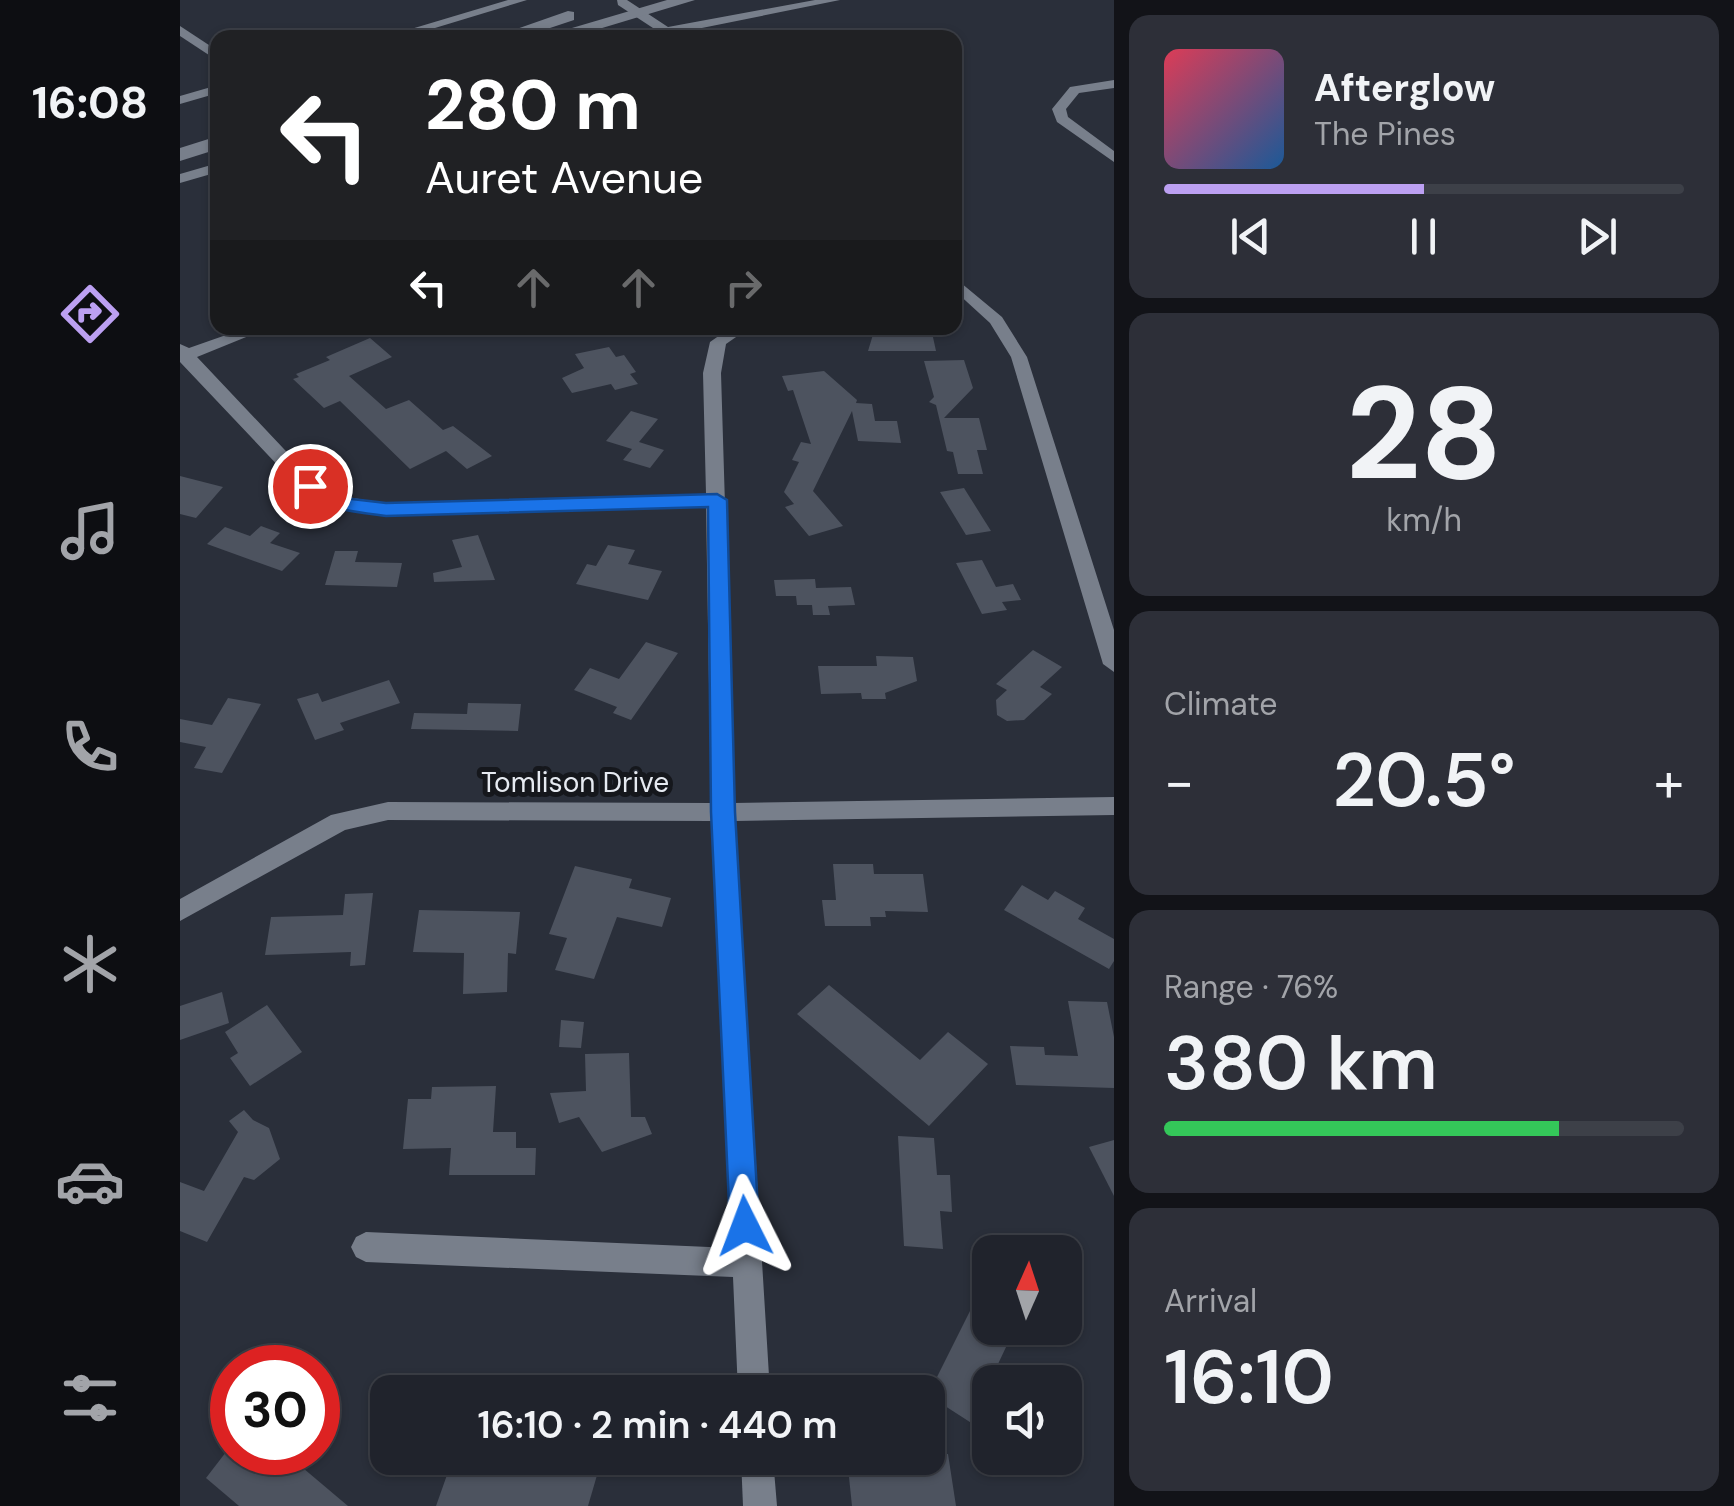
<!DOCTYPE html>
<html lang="en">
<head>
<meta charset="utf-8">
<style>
	body { margin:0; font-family:"DM Sans",sans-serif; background:#2d2f38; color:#f1f3f6; height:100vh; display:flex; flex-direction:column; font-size:38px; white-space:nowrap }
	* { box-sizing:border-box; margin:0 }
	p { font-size:32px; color:#a2a4a9 }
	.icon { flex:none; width:55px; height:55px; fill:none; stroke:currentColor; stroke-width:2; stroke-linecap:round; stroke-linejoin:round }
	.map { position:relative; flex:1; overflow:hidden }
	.side { display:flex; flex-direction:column; gap:15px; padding:15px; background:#121318; width:620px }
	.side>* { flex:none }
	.hud { position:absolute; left:30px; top:30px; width:752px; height:305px; border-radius:20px; box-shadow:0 2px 8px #0004,0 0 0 2px #3d4048; background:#202124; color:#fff; overflow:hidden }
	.needle { width:65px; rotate:3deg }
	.controls { position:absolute; left:792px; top:1235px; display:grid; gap:20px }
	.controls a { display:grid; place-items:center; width:110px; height:110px; border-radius:20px; background:#20232c; box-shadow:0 2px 8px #0004,0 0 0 2px #3d4048; font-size:50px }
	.speed { position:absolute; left:30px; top:1345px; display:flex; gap:20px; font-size:50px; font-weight:700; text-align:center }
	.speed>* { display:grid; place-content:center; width:130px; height:130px; border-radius:50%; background:#20232c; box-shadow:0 2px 8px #0004,0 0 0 2px #3d4048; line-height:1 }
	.speed .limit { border:15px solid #d22; background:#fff; color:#111 }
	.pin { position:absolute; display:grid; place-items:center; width:85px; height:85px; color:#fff; margin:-42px; border:5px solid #fff; border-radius:50%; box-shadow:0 2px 10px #0007 }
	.me { position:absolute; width:110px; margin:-55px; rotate:357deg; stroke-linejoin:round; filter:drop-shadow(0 0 8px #0008) }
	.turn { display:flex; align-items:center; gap:35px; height:210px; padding:0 50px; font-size:45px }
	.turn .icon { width:130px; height:130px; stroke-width:2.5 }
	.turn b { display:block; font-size:70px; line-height:85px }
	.lanes { display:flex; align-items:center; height:95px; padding:0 50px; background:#0003; justify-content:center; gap:50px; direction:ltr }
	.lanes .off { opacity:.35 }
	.big { font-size:75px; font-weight:600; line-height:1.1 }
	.side .widget { flex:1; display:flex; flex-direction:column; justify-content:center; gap:15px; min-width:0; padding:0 35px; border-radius:20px; background:#2d2f38 }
	.side .dial { align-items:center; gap:0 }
	.dial b { font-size:130px; line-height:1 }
	.song { display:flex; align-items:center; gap:30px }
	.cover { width:120px; height:120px; border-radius:15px; background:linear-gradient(135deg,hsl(350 70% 55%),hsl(210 70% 35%)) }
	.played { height:10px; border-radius:5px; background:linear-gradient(90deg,#bca0f2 50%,#3d4048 50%) }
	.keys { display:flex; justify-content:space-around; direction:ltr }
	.heat { display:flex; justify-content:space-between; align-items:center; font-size:55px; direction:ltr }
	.charge { height:15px; border-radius:8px; background:linear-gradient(90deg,#34c759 76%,#3d4048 0) }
	.trip { position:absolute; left:190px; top:1375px; width:575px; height:100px; border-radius:20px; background:#20232c; box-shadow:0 2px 8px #0004,0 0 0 2px #3d4048; font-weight:600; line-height:100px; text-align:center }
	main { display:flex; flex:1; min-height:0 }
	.menu { display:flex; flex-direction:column; width:180px; justify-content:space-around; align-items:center; background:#0d0e12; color:#a2a4a9 }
	.menu .icon { width:70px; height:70px }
	.menu .current { color:#bca0f2 }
	.menu b { font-size:45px; color:#f1f3f6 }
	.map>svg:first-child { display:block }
	.building { fill:#4d535f }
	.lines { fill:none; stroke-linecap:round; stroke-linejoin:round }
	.minor { fill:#787f8b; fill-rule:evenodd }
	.secondary { fill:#787f8b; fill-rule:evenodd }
	.route { fill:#1a73e8; stroke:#114b97; stroke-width:2.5 }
	.labels { text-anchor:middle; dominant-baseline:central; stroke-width:10; stroke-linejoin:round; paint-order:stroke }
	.street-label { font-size:28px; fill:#e6eaf1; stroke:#15171c }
</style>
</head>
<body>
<main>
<nav class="menu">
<b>16:08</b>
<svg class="icon current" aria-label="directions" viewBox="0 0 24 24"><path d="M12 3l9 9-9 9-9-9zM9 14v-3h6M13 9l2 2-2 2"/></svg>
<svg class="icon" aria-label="music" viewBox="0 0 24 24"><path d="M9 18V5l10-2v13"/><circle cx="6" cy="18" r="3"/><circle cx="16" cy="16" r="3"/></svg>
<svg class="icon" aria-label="phone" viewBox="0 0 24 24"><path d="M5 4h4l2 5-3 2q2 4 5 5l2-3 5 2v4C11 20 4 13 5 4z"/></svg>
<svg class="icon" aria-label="climate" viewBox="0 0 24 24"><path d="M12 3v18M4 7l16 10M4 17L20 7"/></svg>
<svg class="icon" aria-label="car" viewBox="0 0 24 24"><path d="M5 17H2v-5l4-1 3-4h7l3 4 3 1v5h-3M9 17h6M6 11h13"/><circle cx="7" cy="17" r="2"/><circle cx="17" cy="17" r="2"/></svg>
<svg class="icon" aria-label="filters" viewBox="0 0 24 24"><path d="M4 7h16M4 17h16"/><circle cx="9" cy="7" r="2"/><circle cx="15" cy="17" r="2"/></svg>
</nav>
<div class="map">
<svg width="934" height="1506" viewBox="0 0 934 1506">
	<rect width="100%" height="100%" fill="#2a2f3a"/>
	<g class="building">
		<polygon points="695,328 751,328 756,351 688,351"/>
		<polygon points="190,338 212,357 169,376 206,409 229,400 263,430 273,426 312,456 287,469 266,451 230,469 160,401 144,408 113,379 119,377 116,374 150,360 146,357"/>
		<polygon points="429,347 436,357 444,355 456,372 450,374 458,384 435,390 431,384 392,393 382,378 404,368 395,354"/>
		<polygon points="784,360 793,388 764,418 799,418 807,450 797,450 803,474 778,474 773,452 767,451 756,405 749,402 754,397 744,361"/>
		<polygon points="644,371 677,400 676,403 692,404 695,421 717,421 721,443 678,441 672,411 633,491 663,526 629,536 605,507 614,504 604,492 619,462 612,460 621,442 631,444 613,390 608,391 602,376"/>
		<polygon points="451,411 478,419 459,442 484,450 470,468 443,460 452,449 426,441"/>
		<polygon points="0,476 43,487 16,518 0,514"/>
		<polygon points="784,488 811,531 786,535 760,492"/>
		<polygon points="81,526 100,533 90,543 120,553 102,571 27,544 45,527 70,536"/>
		<polygon points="298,535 315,580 254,582 253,573 282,567 272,540"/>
		<polygon points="428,545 455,550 448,564 482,571 468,600 396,584 407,564 416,566"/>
		<polygon points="155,551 178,551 175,562 222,563 217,587 145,585"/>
		<polygon points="802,560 816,587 833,584 841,600 822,602 827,610 802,614 776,563"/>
		<polygon points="635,579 636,588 671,587 675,605 648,606 650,615 633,615 632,605 617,605 616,596 596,596 594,580"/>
		<polygon points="466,642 498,653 451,720 433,713 437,707 394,690 410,668 439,679"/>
		<polygon points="853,650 882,667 860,687 872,694 844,720 827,721 817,715 816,700 827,690 816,684"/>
		<polygon points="696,656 733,657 737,681 705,693 706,699 682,699 681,693 641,694 638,666 697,666"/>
		<polygon points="209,680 220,703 160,723 164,730 135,740 117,699 138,693 142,702"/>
		<polygon points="48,698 81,704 42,773 14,768 26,747 0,742 0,719 32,725"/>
		<polygon points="288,703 341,704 338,731 231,729 234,713 287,714"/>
		<polygon points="653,864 693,864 694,874 743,874 748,912 705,911 706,917 690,917 691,926 645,926 642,900 656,900"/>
		<polygon points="395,866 452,879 449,888 491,898 482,927 437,917 414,979 375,970 387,938 369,934"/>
		<polygon points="842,885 868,900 875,891 905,908 898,919 934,939 934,961 929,969 824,910"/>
		<polygon points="193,893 185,965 170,966 171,952 85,955 91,917 163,915 165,894"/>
		<polygon points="239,910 340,912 336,954 328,953 327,992 283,994 284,953 233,952"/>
		<polygon points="649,985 740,1060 768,1032 808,1064 749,1126 617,1014"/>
		<polygon points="42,992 49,1023 0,1040 0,1006"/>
		<polygon points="888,1001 927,1002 934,1037 934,1088 836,1085 830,1046 864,1047 865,1055 898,1056"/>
		<polygon points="87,1005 122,1052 70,1086 50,1058 58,1053 45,1032"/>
		<polygon points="381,1020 404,1022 401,1048 379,1047"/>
		<polygon points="449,1053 451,1117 465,1117 472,1134 422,1152 399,1117 379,1123 370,1093 406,1091 405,1054"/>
		<polygon points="316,1086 313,1132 336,1132 336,1148 356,1148 355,1175 269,1175 271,1148 223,1149 228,1099 251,1099 252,1087"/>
		<polygon points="64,1110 73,1120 89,1128 100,1159 74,1180 64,1177 27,1242 0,1231 0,1182 24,1191 58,1132 49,1121"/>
		<polygon points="718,1136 754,1138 757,1175 770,1175 772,1212 760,1211 763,1249 724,1246"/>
		<polygon points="934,1140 934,1196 909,1147"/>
		<polygon points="798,1295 810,1302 810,1328 835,1328 810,1381 810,1435 748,1395"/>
		<polygon points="46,1452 104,1452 168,1506 59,1506 26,1478"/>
		<polygon points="768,1454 776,1506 672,1506 667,1458"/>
		<polygon points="273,1458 399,1458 420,1465 408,1506 256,1506"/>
	</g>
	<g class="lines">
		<g class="minor">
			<polygon points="328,0 347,0 222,38 201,38"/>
			<polygon points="437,0 447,0 488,27 635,0 660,0 497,33 498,38 446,38 476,30 438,5"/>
			<polygon points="0,26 38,51 38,61 0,36"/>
			<polygon points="934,80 934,88 899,93 886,109 888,117 934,151 934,162 877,122 872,109 890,87"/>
			<polygon points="38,85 38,93 0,104 0,96"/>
			<polygon points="38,163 38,172 0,183 0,174"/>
			<polygon points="775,278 822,317 847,357 934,630 934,672 923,664 831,357 810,323 775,291"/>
			<polygon points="66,328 88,328 17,357 136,483 163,496 206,504 526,494 523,373 530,342 550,328 569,328 546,344 541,373 554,803 934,797 934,815 555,821 590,1392 558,1392 553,1277 186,1262 176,1257 171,1247 176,1237 186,1232 552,1248 532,821 208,820 165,830 0,921 0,899 151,815 208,802 531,803 526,506 206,516 150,505 122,491 0,362 0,344 9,348"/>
			<polygon points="561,1458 593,1458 597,1506 563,1506"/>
		</g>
		<g class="secondary">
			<polygon points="487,0 515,0 389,38 358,38"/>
			<polygon points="388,11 394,12 394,20 340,38 311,38"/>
			<polygon points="38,136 38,149 0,161 0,148"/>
		</g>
	</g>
	<path class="route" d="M 130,480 L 172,499 L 206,503 L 537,494 L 547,500 L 555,812 L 579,1226 L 575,1236 L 565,1240 L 554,1236 L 550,1226 L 531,812 L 528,507 L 206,516 C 176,512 141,510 120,486 Z"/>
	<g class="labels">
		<g class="street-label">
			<text x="395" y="782">Tomlison Drive</text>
		</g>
	</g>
</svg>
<div class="controls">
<a><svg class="needle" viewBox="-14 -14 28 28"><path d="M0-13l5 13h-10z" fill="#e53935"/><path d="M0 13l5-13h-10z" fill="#a2a4a9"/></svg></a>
<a><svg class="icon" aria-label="sound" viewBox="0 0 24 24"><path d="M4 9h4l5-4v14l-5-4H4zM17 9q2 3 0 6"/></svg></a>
</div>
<div class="speed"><div class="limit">30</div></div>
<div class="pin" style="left:130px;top:486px;background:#d93025"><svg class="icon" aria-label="arrive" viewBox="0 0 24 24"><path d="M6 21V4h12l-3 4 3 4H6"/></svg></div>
<svg class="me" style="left:565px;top:1226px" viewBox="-20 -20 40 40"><path d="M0-17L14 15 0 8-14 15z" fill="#1a73e8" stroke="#fff" stroke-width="4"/></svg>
<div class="trip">16:10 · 2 min · 440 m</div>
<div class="hud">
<div class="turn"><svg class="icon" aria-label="left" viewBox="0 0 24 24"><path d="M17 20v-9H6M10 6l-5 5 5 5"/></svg><div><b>280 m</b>Auret Avenue</div></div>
<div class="lanes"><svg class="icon" aria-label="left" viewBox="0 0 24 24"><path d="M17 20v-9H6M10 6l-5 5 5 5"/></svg><svg class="icon off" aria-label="ahead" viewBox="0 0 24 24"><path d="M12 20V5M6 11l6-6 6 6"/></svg><svg class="icon off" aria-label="ahead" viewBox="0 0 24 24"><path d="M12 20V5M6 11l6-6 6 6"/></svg><svg class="icon off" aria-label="right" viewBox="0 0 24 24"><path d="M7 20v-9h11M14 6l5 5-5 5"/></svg></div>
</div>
</div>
<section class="side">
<div class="widget">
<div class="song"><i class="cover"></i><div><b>Afterglow</b><p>The Pines</p></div></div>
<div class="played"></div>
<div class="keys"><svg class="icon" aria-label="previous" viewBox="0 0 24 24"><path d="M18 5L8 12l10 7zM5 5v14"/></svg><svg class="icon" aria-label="pause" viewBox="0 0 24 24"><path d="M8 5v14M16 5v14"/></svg><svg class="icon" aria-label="next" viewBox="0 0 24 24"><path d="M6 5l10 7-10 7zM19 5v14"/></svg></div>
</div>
<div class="widget dial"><b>28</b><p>km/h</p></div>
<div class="widget"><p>Climate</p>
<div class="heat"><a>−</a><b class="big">20.5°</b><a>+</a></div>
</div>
<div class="widget"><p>Range · 76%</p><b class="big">380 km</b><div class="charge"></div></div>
<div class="widget"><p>Arrival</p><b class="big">16:10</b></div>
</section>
</main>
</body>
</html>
